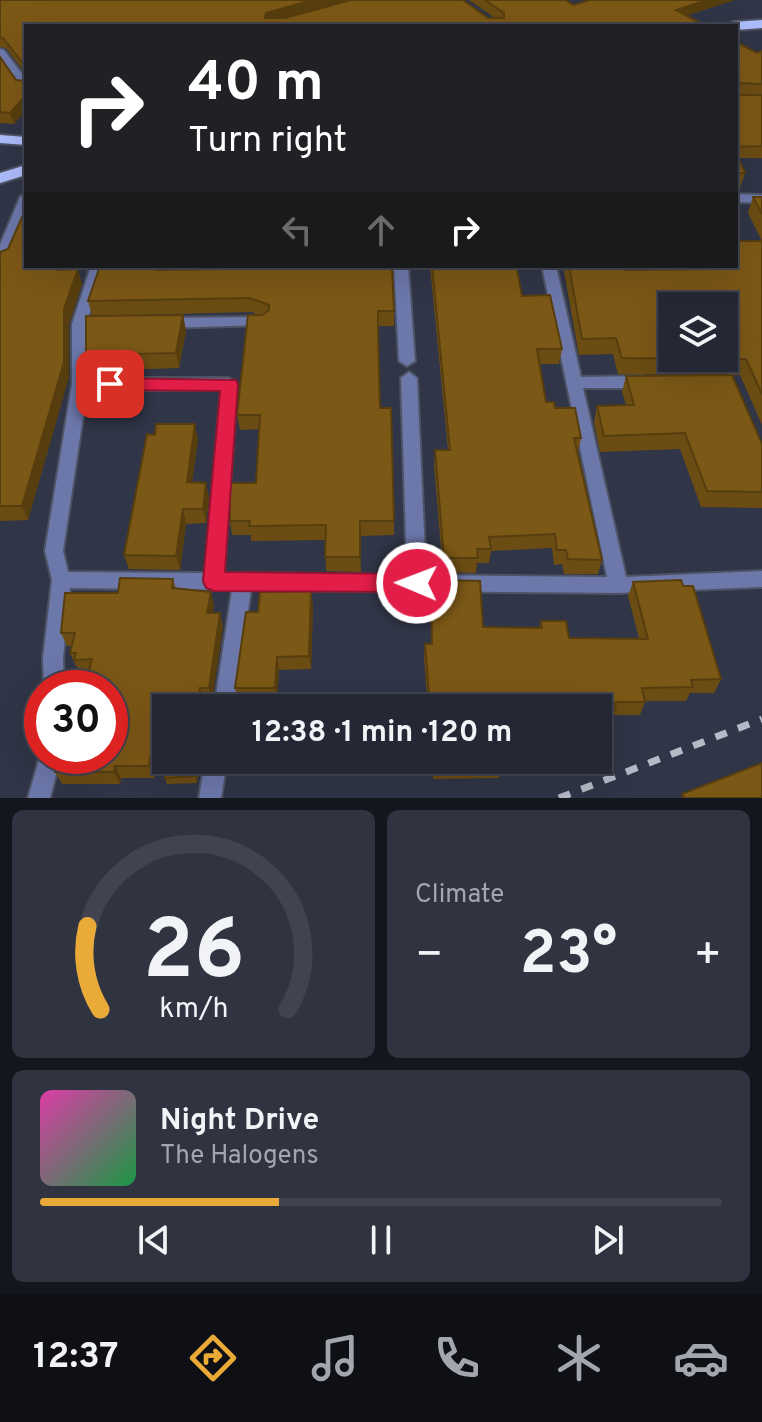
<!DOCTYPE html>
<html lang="en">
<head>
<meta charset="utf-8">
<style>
	body { margin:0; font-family:Overpass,sans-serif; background:#303441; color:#f1f3f6; height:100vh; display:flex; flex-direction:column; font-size:30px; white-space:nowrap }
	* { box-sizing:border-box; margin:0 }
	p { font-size:26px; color:#a3a6ad }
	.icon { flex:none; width:44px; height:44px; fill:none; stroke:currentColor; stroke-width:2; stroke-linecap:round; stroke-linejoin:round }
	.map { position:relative; height:798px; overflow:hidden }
	.sheet { display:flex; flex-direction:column; gap:12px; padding:12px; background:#14161d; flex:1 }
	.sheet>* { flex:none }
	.top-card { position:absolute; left:24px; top:24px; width:714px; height:244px; border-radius:0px; box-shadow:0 8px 32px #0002,0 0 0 2px #414450; background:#202124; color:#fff; overflow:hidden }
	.buttons { position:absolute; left:658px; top:292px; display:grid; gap:16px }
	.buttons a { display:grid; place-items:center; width:80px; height:80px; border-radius:0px; background:#242835; box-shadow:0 8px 32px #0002,0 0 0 2px #414450; font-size:40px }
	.speed { position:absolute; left:24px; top:670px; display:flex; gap:16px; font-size:40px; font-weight:700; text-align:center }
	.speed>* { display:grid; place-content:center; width:104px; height:104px; border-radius:50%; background:#242835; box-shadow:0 8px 32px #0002,0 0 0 2px #414450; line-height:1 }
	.speed .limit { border:12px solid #d22; background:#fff; color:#111 }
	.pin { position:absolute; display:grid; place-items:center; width:68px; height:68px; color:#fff; margin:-34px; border-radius:16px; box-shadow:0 4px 12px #0006 }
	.me { position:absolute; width:88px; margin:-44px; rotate:271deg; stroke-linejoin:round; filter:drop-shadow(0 0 6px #0008) }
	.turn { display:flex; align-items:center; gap:28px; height:168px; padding:0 32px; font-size:36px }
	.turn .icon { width:104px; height:104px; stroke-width:2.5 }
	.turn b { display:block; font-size:56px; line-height:68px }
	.lanes { display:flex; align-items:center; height:76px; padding:0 32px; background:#0003; justify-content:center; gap:40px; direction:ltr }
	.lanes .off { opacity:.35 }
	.big { font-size:60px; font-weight:700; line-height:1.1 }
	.sheet .tile { flex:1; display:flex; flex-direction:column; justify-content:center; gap:12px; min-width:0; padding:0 28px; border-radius:12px; background:#303441 }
	.sheet .dial { align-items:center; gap:0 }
	.dial svg { height:208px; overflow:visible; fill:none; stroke:#414450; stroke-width:7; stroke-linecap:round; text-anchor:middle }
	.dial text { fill:#f1f3f6; stroke:none }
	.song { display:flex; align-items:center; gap:24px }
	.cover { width:96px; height:96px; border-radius:12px; background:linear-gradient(135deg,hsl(320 70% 55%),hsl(140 70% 35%)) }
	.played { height:8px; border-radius:4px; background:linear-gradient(90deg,#eaaa38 35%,#414450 35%) }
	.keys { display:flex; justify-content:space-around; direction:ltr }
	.heat { display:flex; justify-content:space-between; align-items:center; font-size:44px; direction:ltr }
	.sheet .tiles { flex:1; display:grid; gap:12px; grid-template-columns:1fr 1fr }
	.tile:last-child { grid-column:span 2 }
	.trip { position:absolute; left:152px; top:694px; width:460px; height:80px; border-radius:0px; background:#242835; box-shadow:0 8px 32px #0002,0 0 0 2px #414450; font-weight:700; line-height:80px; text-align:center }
	.dock { display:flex; height:128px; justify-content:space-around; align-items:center; background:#0e1015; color:#a3a6ad }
	.dock .icon { width:56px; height:56px }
	.dock .on { color:#eaaa38 }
	.dock b { font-size:36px; color:#f1f3f6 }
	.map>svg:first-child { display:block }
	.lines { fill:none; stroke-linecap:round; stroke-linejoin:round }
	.minor-casing { stroke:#4e5364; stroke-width:4 }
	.primary-casing { stroke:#4e5364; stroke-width:4 }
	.minor { fill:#6c78aa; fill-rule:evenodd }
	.primary { fill:#adbcfa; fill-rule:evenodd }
	.rail { stroke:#b6bac7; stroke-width:7; stroke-dasharray:12 12; stroke-linecap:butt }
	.wall { fill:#6b4c13 }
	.shaded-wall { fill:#573e0f }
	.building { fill:#7c5816; stroke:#573e0f; stroke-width:2; fill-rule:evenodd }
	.route { fill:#e11d48; stroke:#92132f; stroke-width:2 }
</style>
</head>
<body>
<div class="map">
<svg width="762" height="798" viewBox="0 0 762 798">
	<rect width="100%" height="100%" fill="#303547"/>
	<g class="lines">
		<defs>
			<g id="minor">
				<polygon points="0,49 4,50 26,79 26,90 22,89 0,59"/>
				<polygon points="26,193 26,213 7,262 0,266 0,245 20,197"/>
				<polygon points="736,194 762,195 762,203 736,202"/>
				<path d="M 91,266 L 105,266 L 86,324 L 88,378 L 229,378 L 237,384 L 224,573 L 407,575 L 401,378 L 409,372 L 417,378 L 426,575 L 607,577 L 542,266 L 556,266 L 581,377 L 645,376 L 653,382 L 645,388 L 583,388 L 626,577 L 762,571 L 762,587 L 618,593 L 251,590 L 234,708 L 214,708 L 232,590 L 70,588 L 63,658 L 64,688 L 44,688 L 43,658 L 52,580 L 45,551 L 72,384 L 72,324 ZM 87,390 L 221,390 L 205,573 L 68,572 L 63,551 Z"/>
				<polygon points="394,266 408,266 415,361 407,366 399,361"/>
				<polygon points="262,317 269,322 267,325 164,328 157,323 164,318"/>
				<polygon points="42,749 42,756 61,756 50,798 28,798"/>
				<polygon points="205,760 227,760 221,798 199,798"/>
			</g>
			<g id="primary">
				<polygon points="762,20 762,28 736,30 736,26 727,26 733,22"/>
				<polygon points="0,135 26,137 26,145 0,143"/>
				<polygon points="26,165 26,175 0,183 0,173"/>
			</g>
		</defs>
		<use href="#minor" class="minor-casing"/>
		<use href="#primary" class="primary-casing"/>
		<use href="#minor" class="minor"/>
		<use href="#primary" class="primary"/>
		<polyline class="rail" points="559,798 762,719"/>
	</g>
	<g class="wall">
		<polygon points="0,0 488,18 495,18 469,0 565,0 574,5 687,16 26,26 26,110 14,124 0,123 0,57 16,80 25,81 25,73 6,48 0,47"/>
		<polygon points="736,42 757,53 762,51 762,95 738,94 762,95 762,158 738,158 745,173 740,188 736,188"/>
		<polygon points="753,197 762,197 762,241 748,213"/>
		<polygon points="762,241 762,425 740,375 732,375 762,444 762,508 701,507 680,449 600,452 594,422 597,406 626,405 622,392 626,376 731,375 618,374 613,354 579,355 563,266 625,266 626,270 702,269 701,266 736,266"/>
		<polygon points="8,249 68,270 82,284 69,324 69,377 28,520 0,521 0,252"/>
		<polygon points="113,266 163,266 162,270 394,311 394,326 379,326 378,342 380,408 394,521 394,535 360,536 361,572 326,571 325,540 251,541 251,535 232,535 230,521 256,483 259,429 240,430 237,415 258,315 252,312 92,316 88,301 112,269"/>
		<polygon points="430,266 479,266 480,269 522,296 562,349 559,364 539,364 546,402 555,408 581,438 578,452 602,560 598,574 564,574 562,564 554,565 552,548 491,551 489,563 477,563 476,573 443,572 434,465 435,450 448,450"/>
		<polygon points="183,315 186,331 179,368 91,371 86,355"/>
		<polygon points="198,439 192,482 209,498 206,523 186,524 180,570 129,569 124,555"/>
		<polygon points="173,579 176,589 214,605 212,613 223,626 212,701 203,701 202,708 166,708 154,778 121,778 120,784 62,784 55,772 110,756 88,672 80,673 77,666 76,666 70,653 71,646 67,646 61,633 118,593"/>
		<polygon points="633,582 683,586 721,679 714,693 690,693 686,701 645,701 640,715 614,715 611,723 598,723 598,708 428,708 424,658 425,644 431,644 431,584 483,627 539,628 541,621 569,638 639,638 628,596"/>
		<polygon points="313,605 311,669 279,670 277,701 238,701 235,688 258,612"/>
		<polygon points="166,760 199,760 197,783 167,784 165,778"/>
		<polygon points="432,760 541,760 540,766 502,767 499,778 433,779"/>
	</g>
	<g class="shaded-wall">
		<polygon points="312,0 349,0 267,23 265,18 266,13"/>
		<polygon points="707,0 735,0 674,20 676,10"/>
		<polygon points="26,95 26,110 14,124 10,113"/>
		<polygon points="59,266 69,266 63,284 58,270"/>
		<polygon points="78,269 82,284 69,324 69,377 28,520 22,506 64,309"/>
		<polygon points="183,315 186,331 179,368 176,353"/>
		<polygon points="195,424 198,439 190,496 187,482"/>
		<polygon points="206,483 209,498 206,523 203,509"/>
		<polygon points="183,509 186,524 180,570 176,556"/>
		<polygon points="311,591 313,605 311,669 309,656"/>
		<polygon points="211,592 214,605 210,626 207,613"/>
		<polygon points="220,613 223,626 212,701 209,688"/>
		<polygon points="277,657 279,670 277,701 275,688"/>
		<polygon points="200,688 203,701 202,708 199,697"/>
		<polygon points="161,697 165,710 154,778 149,766"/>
		<polygon points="196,760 199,760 197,783 195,776"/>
		<polygon points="115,766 121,778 120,784 114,772"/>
	</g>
	<g class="building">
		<polygon points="0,0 312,0 266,13 265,18 285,18 351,0 463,0 488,18 504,18 504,13 485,0 565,0 574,5 589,0 707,0 676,10 706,26 491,26 491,23 481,26 26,26 26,95 10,113 0,112 0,57 16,80 25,81 25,66 3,38 0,37"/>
		<polygon points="736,42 757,53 762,51 762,84 739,83 736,92 739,95 762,95 762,146 736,147"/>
		<polygon points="736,154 745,173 736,173"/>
		<polygon points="753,197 762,197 762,214"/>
		<polygon points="26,208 26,266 59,266 58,270 78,269 64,309 64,362 22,506 0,506 0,252 8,249"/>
		<path d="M 736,241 L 762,241 L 762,394 L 746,359 L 622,358 L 616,338 L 582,339 L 569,266 L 625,266 L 626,270 L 713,269 L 712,266 L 736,266 ZM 672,306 L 724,306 L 724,358 L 672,358 Z"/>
		<polygon points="113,266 157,266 156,270 221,269 222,266 392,266 394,311 378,311 378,336 380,408 391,408 394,521 360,521 360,557 325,557 326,525 249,526 250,521 230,521 230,483 256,483 260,415 237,415 248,315 262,315 269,310 269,305 250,298 88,301 99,269 112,269"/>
		<polygon points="432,266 479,266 480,269 517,269 522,296 550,295 562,349 537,349 546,402 554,402 555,408 575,408 581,438 574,438 602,560 568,559 566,550 557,550 555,534 489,537 491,549 477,549 478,558 444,558 435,450 450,450"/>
		<polygon points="183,315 176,353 86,355 86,316"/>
		<polygon points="732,375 762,444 762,492 707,491 685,433 604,436 597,406 634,405 626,376"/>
		<polygon points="156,424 195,424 187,482 206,483 203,509 183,509 176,556 124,555 147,434 155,435"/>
		<polygon points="120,578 173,579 172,588 211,592 207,613 220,613 209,688 200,688 199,697 161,697 149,766 115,766 114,772 55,772 59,756 110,756 110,688 84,688 92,659 74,660 76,653 70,653 75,633 61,633 65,593 118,593"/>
		<polygon points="446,580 480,581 483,627 542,628 541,621 566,621 569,638 648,639 633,582 681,580 683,586 693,586 721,679 691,680 693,687 642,688 645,702 614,702 616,710 598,710 598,708 430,708 425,644 432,644 431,584 446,584"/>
		<polygon points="311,591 309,656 277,657 275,688 235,688 246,612 258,612 260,592"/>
		<polygon points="166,760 196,760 195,776 165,778"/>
		<polygon points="434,760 501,760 502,766 434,767"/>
		<polygon points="762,763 762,798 682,798 684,797 682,794"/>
	</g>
	<polygon class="route" points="110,378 236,380 238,384 225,572 417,574 425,577 428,583 425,590 417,592 214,591 206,588 203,581 220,391 110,390 101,384"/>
</svg>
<div class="buttons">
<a><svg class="icon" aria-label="layers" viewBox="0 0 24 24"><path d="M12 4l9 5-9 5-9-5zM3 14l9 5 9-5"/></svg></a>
</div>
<div class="speed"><div class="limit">30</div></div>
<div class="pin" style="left:110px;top:384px;background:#d93025"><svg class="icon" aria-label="arrive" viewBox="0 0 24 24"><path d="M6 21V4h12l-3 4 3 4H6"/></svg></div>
<svg class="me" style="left:417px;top:583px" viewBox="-20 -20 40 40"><circle r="17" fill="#e11d48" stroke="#fff" stroke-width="3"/><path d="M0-11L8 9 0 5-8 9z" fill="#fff"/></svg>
<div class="trip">12:38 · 1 min · 120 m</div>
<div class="top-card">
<div class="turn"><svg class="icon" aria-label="right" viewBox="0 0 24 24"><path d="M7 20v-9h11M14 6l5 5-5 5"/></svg><div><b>40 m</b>Turn right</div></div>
<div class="lanes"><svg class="icon off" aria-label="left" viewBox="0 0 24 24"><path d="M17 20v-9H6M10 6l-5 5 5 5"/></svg><svg class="icon off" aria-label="ahead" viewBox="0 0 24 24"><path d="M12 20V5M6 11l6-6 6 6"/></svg><svg class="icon" aria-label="right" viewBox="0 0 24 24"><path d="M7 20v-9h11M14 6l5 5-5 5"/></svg></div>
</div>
</div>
<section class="sheet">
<div class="tiles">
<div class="tile dial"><svg viewBox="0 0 100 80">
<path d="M14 69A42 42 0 1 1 86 69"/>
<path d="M14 69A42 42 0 0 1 9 37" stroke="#eaaa38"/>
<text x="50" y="56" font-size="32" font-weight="700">26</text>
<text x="50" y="72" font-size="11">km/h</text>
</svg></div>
<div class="tile"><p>Climate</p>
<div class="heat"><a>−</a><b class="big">23°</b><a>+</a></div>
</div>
<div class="tile">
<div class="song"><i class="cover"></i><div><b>Night Drive</b><p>The Halogens</p></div></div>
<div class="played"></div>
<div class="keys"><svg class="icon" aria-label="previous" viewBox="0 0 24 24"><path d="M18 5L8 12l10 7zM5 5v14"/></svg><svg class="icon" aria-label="pause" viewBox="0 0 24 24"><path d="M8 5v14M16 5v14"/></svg><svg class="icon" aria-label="next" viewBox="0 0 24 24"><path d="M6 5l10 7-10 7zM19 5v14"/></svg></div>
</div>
</div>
</section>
<nav class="dock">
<b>12:37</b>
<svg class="icon on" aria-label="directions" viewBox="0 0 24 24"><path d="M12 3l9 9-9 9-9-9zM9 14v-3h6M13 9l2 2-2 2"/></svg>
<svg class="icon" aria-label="music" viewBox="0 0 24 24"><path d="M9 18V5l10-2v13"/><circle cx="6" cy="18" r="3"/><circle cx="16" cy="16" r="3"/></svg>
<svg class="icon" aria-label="phone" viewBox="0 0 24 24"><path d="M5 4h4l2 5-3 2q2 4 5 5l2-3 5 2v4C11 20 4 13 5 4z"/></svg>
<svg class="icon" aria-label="climate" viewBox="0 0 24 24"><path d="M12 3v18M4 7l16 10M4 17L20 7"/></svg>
<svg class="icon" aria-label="car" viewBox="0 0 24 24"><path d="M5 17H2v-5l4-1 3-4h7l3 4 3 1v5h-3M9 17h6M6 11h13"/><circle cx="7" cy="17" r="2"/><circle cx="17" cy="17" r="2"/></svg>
</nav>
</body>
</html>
